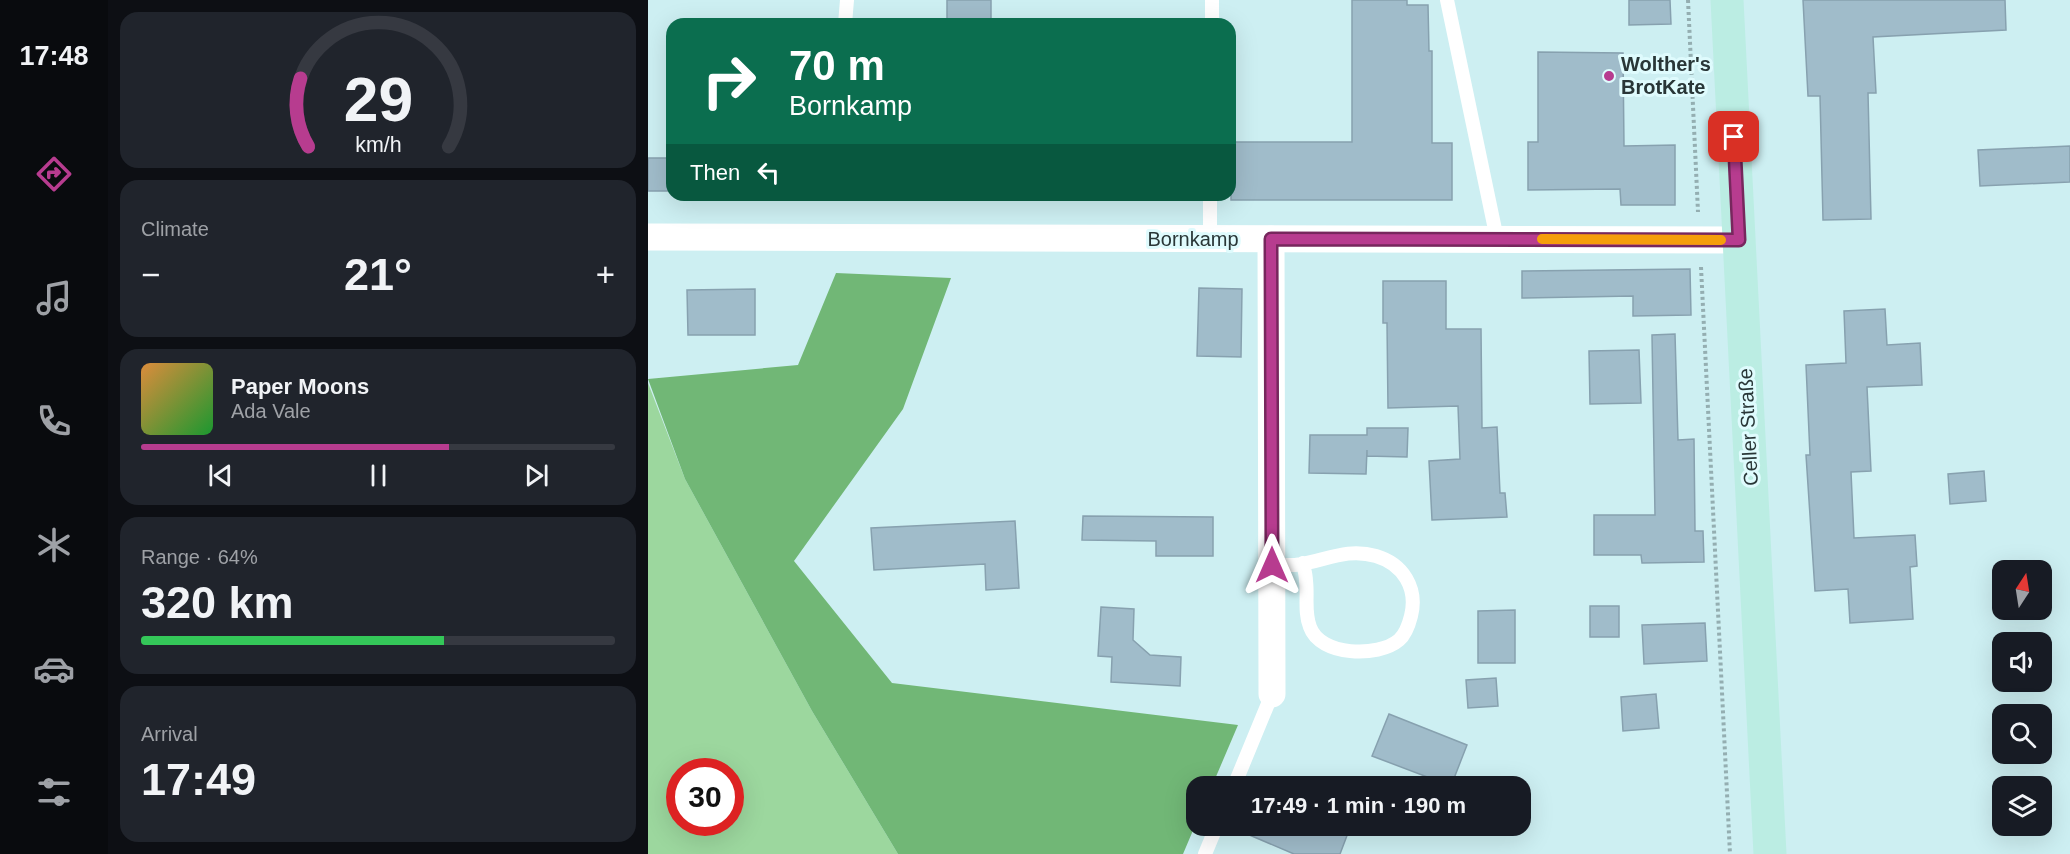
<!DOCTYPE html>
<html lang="en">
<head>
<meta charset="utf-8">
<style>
	body { margin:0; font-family:Helvetica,sans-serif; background:#20242c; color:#f1f3f6; height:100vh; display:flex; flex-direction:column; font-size:22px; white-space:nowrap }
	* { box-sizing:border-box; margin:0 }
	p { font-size:20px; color:#9ea1a6 }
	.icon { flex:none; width:33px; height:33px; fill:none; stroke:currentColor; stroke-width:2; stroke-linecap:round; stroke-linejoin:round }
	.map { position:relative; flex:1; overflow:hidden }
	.panel { display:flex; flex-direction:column; gap:12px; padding:12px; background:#0d0f14; width:540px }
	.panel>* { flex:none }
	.banner { position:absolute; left:18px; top:18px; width:570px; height:183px; border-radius:18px; box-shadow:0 6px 24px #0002; background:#0b6e4f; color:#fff; overflow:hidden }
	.needle { width:39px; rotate:12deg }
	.fabs { position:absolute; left:1344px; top:560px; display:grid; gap:12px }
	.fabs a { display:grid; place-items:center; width:60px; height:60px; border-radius:12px; background:#171b24; box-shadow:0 6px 24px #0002; font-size:30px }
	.speed { position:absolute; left:18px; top:758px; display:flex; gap:12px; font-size:30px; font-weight:700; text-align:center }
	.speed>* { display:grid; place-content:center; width:78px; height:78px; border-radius:50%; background:#171b24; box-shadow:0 6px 24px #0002; line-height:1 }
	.speed .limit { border:9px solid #d22; background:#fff; color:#111 }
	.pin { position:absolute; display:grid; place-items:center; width:51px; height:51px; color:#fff; margin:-26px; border-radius:12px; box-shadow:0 3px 9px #0006 }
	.me { position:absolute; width:66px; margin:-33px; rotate:0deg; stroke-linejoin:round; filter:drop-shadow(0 0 4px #0008) }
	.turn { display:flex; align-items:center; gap:21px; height:126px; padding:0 24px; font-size:27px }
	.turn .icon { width:78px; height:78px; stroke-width:2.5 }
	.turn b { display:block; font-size:42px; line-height:51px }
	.then { display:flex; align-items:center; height:57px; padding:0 24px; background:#0003; gap:12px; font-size:22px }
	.big { font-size:45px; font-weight:800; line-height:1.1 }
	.panel .widget { flex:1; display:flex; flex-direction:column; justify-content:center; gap:9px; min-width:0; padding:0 21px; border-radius:18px; background:#20242c }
	.panel .dial { align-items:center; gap:0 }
	.dial svg { height:156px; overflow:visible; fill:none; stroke:#363941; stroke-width:7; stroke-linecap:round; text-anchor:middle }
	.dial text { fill:#f1f3f6; stroke:none }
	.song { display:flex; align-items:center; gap:18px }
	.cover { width:72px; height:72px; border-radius:9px; background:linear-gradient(135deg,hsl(30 70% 55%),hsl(130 70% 35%)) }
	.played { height:6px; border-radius:3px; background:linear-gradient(90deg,#b73c8f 65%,#363941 65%) }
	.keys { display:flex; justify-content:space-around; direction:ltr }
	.heat { display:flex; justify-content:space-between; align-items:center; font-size:33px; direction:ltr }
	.charge { height:9px; border-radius:4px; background:linear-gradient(90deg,#34c759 64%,#363941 0) }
	.trip { position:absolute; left:538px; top:776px; width:345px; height:60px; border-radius:18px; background:#171b24; box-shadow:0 6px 24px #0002; font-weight:800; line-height:60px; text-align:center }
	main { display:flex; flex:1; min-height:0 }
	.dock { display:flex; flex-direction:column; width:108px; justify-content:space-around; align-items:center; background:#090b0e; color:#9ea1a6 }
	.dock .icon { width:42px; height:42px }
	.dock .selected { color:#b73c8f }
	.dock b { font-size:27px; color:#f1f3f6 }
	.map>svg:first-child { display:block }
	.green { fill:#9cd79e; fill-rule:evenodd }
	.forest { fill:#71b776 }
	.building { fill:#a0bcca; stroke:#87a1af; stroke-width:1.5 }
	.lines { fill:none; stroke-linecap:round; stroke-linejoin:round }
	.path { stroke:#94aeb1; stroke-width:4; stroke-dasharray:3 3; stroke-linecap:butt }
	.service { stroke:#fff; stroke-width:14 }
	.minor { stroke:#fff; stroke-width:27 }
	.secondary { stroke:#bbede3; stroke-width:33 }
	.route-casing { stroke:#77275d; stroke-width:15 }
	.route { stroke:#b73c8f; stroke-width:10 }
	.slow { stroke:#f59e0b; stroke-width:10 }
	.poi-dot { fill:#b73c8f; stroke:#dffbfd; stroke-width:2 }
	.labels { text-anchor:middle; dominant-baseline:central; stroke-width:6; stroke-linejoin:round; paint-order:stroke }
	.poi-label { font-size:20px; font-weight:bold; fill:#293637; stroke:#dffbfd; text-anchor:start }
	.street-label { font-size:20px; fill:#293637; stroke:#dffbfd }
</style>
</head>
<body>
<main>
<nav class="dock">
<b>17:48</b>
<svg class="icon selected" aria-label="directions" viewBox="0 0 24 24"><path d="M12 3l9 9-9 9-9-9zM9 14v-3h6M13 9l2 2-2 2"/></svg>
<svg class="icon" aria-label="music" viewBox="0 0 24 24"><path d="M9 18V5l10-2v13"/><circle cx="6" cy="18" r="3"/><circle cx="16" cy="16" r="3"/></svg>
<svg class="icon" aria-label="phone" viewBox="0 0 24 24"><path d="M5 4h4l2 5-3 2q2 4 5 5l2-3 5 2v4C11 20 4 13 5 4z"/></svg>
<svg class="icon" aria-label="climate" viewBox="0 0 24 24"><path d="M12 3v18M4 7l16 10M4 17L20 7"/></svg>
<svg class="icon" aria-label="car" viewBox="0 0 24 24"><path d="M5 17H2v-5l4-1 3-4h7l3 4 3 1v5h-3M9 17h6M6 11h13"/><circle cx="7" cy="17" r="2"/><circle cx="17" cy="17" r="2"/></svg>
<svg class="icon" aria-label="filters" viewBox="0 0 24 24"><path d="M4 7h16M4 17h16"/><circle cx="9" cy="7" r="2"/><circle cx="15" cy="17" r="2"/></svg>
</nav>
<section class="panel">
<div class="widget dial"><svg viewBox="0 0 100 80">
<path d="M14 69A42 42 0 1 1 86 69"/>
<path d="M14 69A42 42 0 0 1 10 34" stroke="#b73c8f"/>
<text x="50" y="56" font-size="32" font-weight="700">29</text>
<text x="50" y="72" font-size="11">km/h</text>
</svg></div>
<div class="widget"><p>Climate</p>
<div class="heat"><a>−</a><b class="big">21°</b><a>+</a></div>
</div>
<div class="widget">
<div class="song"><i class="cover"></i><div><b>Paper Moons</b><p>Ada Vale</p></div></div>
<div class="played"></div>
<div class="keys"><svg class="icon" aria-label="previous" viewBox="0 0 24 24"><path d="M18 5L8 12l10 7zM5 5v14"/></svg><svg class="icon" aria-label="pause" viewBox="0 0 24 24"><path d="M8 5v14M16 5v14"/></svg><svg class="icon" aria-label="next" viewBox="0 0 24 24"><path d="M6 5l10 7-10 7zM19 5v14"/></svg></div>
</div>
<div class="widget"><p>Range · 64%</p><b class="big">320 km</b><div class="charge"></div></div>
<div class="widget"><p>Arrival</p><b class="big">17:49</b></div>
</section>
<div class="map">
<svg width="1422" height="854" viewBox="0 0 1422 854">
	<rect width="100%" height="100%" fill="#cdeff2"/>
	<path class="green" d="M 0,383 L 37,479 L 164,711 L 250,854 L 0,854 ZM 32,771 L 82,771 L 82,822 L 32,822 Z"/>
	<polygon class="forest" points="188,273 303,278 255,409 146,561 244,683 590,725 564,786 549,786 549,821 535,854 250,854 164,711 37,479 0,379 150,365"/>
	<g class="building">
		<rect x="299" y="0" width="44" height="24"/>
		<polygon points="704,0 759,0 759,5 780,5 781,51 784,51 784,143 804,143 804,200 583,200 583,142 704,142"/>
		<polygon points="981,0 1022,0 1023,24 981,25"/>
		<polygon points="1155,0 1357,0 1358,30 1225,37 1228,93 1220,93 1223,219 1175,220 1172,96 1160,96"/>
		<polygon points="890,52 975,53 976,146 1027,145 1027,205 973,205 972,189 880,190 880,142 890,142"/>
		<polygon points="1422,146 1422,182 1332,186 1330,150"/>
		<rect x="0" y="158" width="24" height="33"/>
		<polygon points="1042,269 1043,315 985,316 985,296 874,298 874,271"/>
		<polygon points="735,281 798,281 798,329 833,329 834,428 849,427 852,493 857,493 859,517 784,520 781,461 812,459 810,406 740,408 739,323 735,323"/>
		<polygon points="551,288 594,289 593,357 549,356"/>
		<polygon points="107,289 107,335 40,335 39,290"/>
		<polygon points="1237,309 1239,345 1272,343 1274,385 1219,387 1223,471 1203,472 1206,538 1267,535 1269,566 1262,567 1265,619 1202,623 1200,589 1167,591 1158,455 1162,455 1158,365 1198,363 1196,311"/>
		<polygon points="1027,334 1030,440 1046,439 1047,531 1055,531 1056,562 994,563 993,555 946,555 946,515 1007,515 1004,335"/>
		<polygon points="991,350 993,403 942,404 941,351"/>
		<polygon points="719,428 760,428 759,457 719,456 719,450 718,474 661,473 662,435 719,435"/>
		<polygon points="1336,471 1338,501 1302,504 1300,474"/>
		<polygon points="435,516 565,517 565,556 508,556 508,541 434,540"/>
		<polygon points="367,521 371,588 338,590 337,564 226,570 223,528"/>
		<rect x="942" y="606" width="29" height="31"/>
		<polygon points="453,607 486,609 485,640 502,655 533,657 532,686 463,682 464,657 450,656"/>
		<polygon points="867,610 867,663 830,663 830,611"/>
		<polygon points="1057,623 1059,661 996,664 994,625"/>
		<polygon points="848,678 850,706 820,708 818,680"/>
		<polygon points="1008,694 1011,728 975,731 973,697"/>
		<polygon points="741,714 819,745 803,786 724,756"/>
		<polygon points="578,825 703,825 692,854 646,854"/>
	</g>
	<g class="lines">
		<g class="path">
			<polyline points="1040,0 1050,212"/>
			<polyline points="1053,267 1082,854"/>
		</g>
		<g class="service">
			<polyline points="799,0 849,239"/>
			<polyline points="197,24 199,0"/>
			<polyline points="564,24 564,0"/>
			<polyline points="562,239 562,195"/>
			<path d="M 624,565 C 631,565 639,565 647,565 C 676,562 697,547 728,556 C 755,564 770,588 763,616 C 761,624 758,634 751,640 C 730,658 672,656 662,627 C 656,612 660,596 658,581 C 658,575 656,569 655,563"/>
			<polyline points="586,786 624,694"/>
			<polyline points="557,854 569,825"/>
		</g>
		<g class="minor">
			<polyline points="0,237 1091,240"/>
			<polyline points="623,239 624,694"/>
		</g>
		<polyline class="secondary" points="1079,0 1122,854"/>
	</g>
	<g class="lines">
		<defs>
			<polyline id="route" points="624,565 623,239 1091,240 1086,137"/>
		</defs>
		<use href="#route" class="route-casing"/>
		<use href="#route" class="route"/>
		<polyline class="slow" points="894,239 1073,240"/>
	</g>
	<circle class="poi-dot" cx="961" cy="76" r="6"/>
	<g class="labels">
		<g class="poi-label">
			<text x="973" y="64">Wolther's<tspan x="973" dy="23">BrotKate</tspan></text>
		</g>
		<g class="street-label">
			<text x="545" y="239">Bornkamp</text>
			<text transform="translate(1100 427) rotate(-93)">Celler Straße</text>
		</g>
	</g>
</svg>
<div class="fabs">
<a><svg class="needle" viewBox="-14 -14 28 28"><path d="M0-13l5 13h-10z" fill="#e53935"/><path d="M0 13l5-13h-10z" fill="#9ea1a6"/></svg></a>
<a><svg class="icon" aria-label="sound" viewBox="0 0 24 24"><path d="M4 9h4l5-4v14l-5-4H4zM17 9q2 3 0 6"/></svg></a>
<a><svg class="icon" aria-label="search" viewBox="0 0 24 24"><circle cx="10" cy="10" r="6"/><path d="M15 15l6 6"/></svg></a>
<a><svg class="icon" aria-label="layers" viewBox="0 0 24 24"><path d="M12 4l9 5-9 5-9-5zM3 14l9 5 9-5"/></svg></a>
</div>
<div class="speed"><div class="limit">30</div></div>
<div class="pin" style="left:1086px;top:137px;background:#d93025"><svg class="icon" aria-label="arrive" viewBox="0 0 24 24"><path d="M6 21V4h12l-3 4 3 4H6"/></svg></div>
<svg class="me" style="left:624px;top:565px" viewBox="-20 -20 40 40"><path d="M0-17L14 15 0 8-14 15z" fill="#b73c8f" stroke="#fff" stroke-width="4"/></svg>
<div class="trip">17:49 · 1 min · 190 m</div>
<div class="banner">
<div class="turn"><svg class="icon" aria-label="right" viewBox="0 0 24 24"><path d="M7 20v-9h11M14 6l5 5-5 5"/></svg><div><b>70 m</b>Bornkamp</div></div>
<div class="then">Then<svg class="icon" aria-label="left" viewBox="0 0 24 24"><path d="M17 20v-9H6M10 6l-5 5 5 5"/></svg></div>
</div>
</div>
</main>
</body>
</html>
